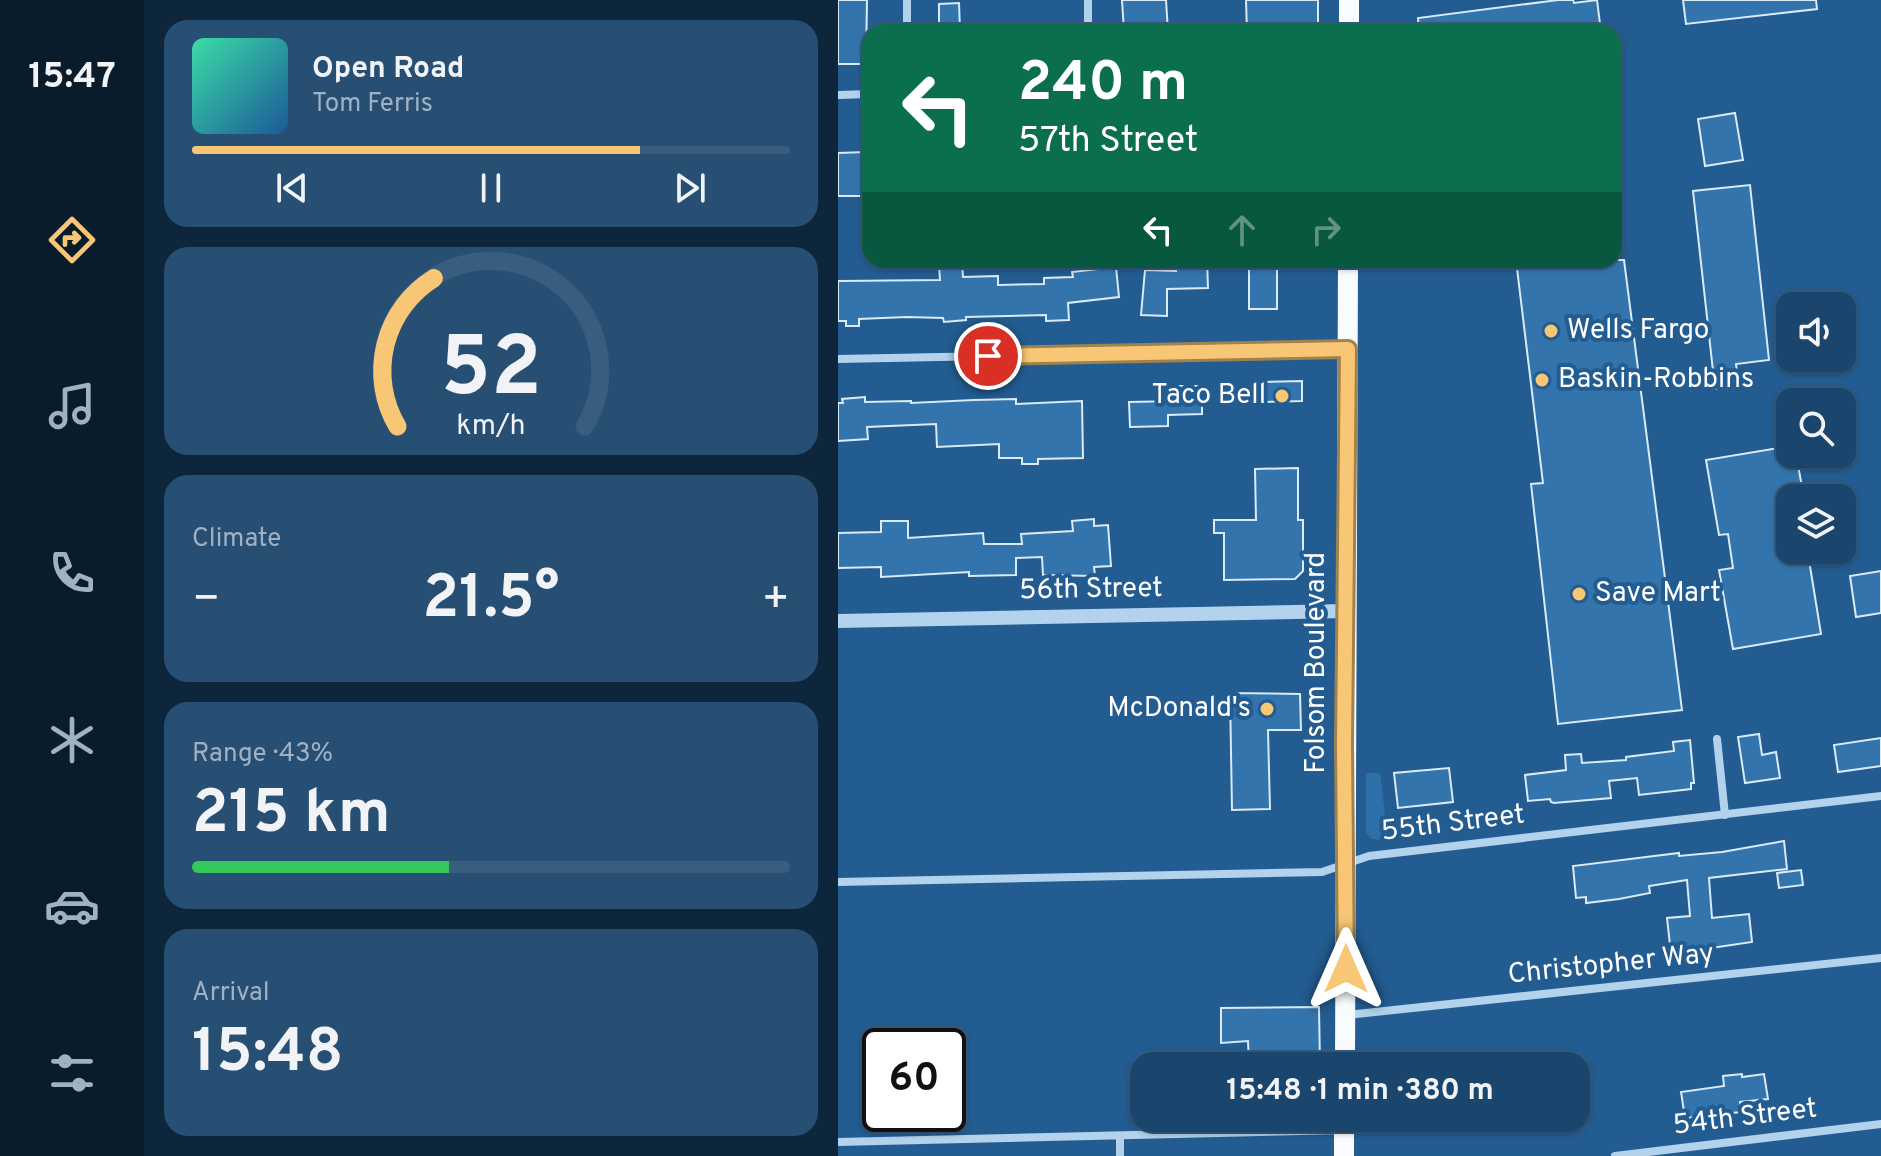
<!DOCTYPE html>
<html lang="en">
<head>
<meta charset="utf-8">
<style>
	body { margin:0; font-family:Overpass,sans-serif; background:#274f74; color:#f1f3f6; height:100vh; display:flex; flex-direction:column; font-size:30px; white-space:nowrap }
	* { box-sizing:border-box; margin:0 }
	p { font-size:26px; color:#9fb1c2 }
	.icon { flex:none; width:44px; height:44px; fill:none; stroke:currentColor; stroke-width:2; stroke-linecap:round; stroke-linejoin:round }
	.map { position:relative; flex:1; overflow:hidden }
	.side { display:flex; flex-direction:column; gap:20px; padding:20px; background:#0e263b; width:694px }
	.side>* { flex:none }
	.hud { position:absolute; left:24px; top:24px; width:760px; height:244px; border-radius:24px; box-shadow:0 2px 6px #0004,0 0 0 2px #385d7f; background:#0b6e4f; color:#fff; overflow:hidden }
	.controls { position:absolute; left:938px; top:292px; display:grid; gap:16px }
	.controls a { display:grid; place-items:center; width:80px; height:80px; border-radius:16px; background:#1a456c; box-shadow:0 2px 6px #0004,0 0 0 2px #385d7f; font-size:40px }
	.speed { position:absolute; left:24px; top:1028px; display:flex; gap:16px; font-size:40px; font-weight:700; text-align:center }
	.speed>* { display:grid; place-content:center; width:104px; height:104px; border-radius:50%; background:#1a456c; box-shadow:0 2px 6px #0004,0 0 0 2px #385d7f; line-height:1 }
	.speed .limit { border:4px solid #111; border-radius:12px; background:#fff; color:#111 }
	.pin { position:absolute; display:grid; place-items:center; width:68px; height:68px; color:#fff; margin:-34px; border:4px solid #fff; border-radius:50%; box-shadow:0 2px 8px #0007 }
	.me { position:absolute; width:88px; margin:-44px; rotate:0deg; stroke-linejoin:round; filter:drop-shadow(0 0 6px #0008) }
	.turn { display:flex; align-items:center; gap:28px; height:168px; padding:0 24px; font-size:36px }
	.turn .icon { width:104px; height:104px; stroke-width:2.5 }
	.turn b { display:block; font-size:56px; line-height:68px }
	.lanes { display:flex; align-items:center; height:76px; padding:0 24px; background:#0003; justify-content:center; gap:40px; direction:ltr }
	.lanes .off { opacity:.35 }
	.big { font-size:60px; font-weight:700; line-height:1.1 }
	.side .card { flex:1; display:flex; flex-direction:column; justify-content:center; gap:12px; min-width:0; padding:0 28px; border-radius:24px; background:#274f74 }
	.side .dial { align-items:center; gap:0 }
	.dial svg { height:208px; overflow:visible; fill:none; stroke:#385d7f; stroke-width:7; stroke-linecap:round; text-anchor:middle }
	.dial text { fill:#f1f3f6; stroke:none }
	.song { display:flex; align-items:center; gap:24px }
	.cover { width:96px; height:96px; border-radius:12px; background:linear-gradient(135deg,hsl(160 70% 55%),hsl(210 70% 35%)) }
	.played { height:8px; border-radius:4px; background:linear-gradient(90deg,#f7c776 75%,#385d7f 75%) }
	.keys { display:flex; justify-content:space-around; direction:ltr }
	.heat { display:flex; justify-content:space-between; align-items:center; font-size:44px; direction:ltr }
	.charge { height:12px; border-radius:6px; background:linear-gradient(90deg,#34c759 43%,#385d7f 0) }
	.trip { position:absolute; left:292px; top:1052px; width:460px; height:80px; border-radius:24px; background:#1a456c; box-shadow:0 2px 6px #0004,0 0 0 2px #385d7f; font-weight:700; line-height:80px; text-align:center }
	main { display:flex; flex:1; min-height:0 }
	.menu { display:flex; flex-direction:column; width:144px; justify-content:space-around; align-items:center; background:#0a1c2b; color:#9fb1c2 }
	.menu .icon { width:56px; height:56px }
	.menu .selected { color:#f7c776 }
	.menu b { font-size:36px; color:#f1f3f6 }
	.map>svg:first-child { display:block }
	.green { fill:#2d6fa8 }
	.building { fill:#3374ad; stroke:#d9eaf9; stroke-width:2 }
	.lines { fill:none; stroke-linecap:round; stroke-linejoin:round }
	.minor { stroke:#b3d2ec; stroke-width:8 }
	.tertiary { stroke:#b3d2ec; stroke-width:14 }
	.primary { stroke:#f9fcff; stroke-width:20 }
	.route-casing { stroke:#a1814d; stroke-width:20 }
	.route { stroke:#f7c776; stroke-width:14 }
	.poi-dot { fill:#f7c776; stroke:#235c90; stroke-width:3 }
	.labels { text-anchor:middle; dominant-baseline:central; stroke-width:8; stroke-linejoin:round; paint-order:stroke }
	.poi-label { font-size:28px; fill:#fff; stroke:#235c90; text-anchor:start }
	.street-label { font-size:28px; fill:#fff; stroke:#235c90 }
</style>
</head>
<body>
<main>
<nav class="menu">
<b>15:47</b>
<svg class="icon selected" aria-label="directions" viewBox="0 0 24 24"><path d="M12 3l9 9-9 9-9-9zM9 14v-3h6M13 9l2 2-2 2"/></svg>
<svg class="icon" aria-label="music" viewBox="0 0 24 24"><path d="M9 18V5l10-2v13"/><circle cx="6" cy="18" r="3"/><circle cx="16" cy="16" r="3"/></svg>
<svg class="icon" aria-label="phone" viewBox="0 0 24 24"><path d="M5 4h4l2 5-3 2q2 4 5 5l2-3 5 2v4C11 20 4 13 5 4z"/></svg>
<svg class="icon" aria-label="climate" viewBox="0 0 24 24"><path d="M12 3v18M4 7l16 10M4 17L20 7"/></svg>
<svg class="icon" aria-label="car" viewBox="0 0 24 24"><path d="M5 17H2v-5l4-1 3-4h7l3 4 3 1v5h-3M9 17h6M6 11h13"/><circle cx="7" cy="17" r="2"/><circle cx="17" cy="17" r="2"/></svg>
<svg class="icon" aria-label="filters" viewBox="0 0 24 24"><path d="M4 7h16M4 17h16"/><circle cx="9" cy="7" r="2"/><circle cx="15" cy="17" r="2"/></svg>
</nav>
<section class="side">
<div class="card">
<div class="song"><i class="cover"></i><div><b>Open Road</b><p>Tom Ferris</p></div></div>
<div class="played"></div>
<div class="keys"><svg class="icon" aria-label="previous" viewBox="0 0 24 24"><path d="M18 5L8 12l10 7zM5 5v14"/></svg><svg class="icon" aria-label="pause" viewBox="0 0 24 24"><path d="M8 5v14M16 5v14"/></svg><svg class="icon" aria-label="next" viewBox="0 0 24 24"><path d="M6 5l10 7-10 7zM19 5v14"/></svg></div>
</div>
<div class="card dial"><svg viewBox="0 0 100 80">
<path d="M14 69A42 42 0 1 1 86 69"/>
<path d="M14 69A42 42 0 0 1 28 12" stroke="#f7c776"/>
<text x="50" y="56" font-size="32" font-weight="700">52</text>
<text x="50" y="72" font-size="11">km/h</text>
</svg></div>
<div class="card"><p>Climate</p>
<div class="heat"><a>−</a><b class="big">21.5°</b><a>+</a></div>
</div>
<div class="card"><p>Range · 43%</p><b class="big">215 km</b><div class="charge"></div></div>
<div class="card"><p>Arrival</p><b class="big">15:48</b></div>
</section>
<div class="map">
<svg width="1043" height="1156" viewBox="0 0 1043 1156">
	<rect width="100%" height="100%" fill="#235c90"/>
	<polygon class="green" points="528,773 542,773 547,815 543,816 546,840 533,839 528,832"/>
	<g class="building">
		<polygon points="0,0 29,0 28,64 0,64"/>
		<polygon points="284,0 328,0 330,32 286,32"/>
		<polygon points="408,0 480,0 480,32 409,32"/>
		<polygon points="720,0 735,0 736,3 759,0 763,32 581,32 580,18"/>
		<polygon points="845,0 978,0 979,9 848,24"/>
		<polygon points="121,3 122,30 101,30 101,4"/>
		<polygon points="897,113 905,160 867,166 860,119"/>
		<polygon points="28,152 30,196 0,196 0,153"/>
		<polygon points="912,185 931,360 898,364 901,387 877,389 855,191"/>
		<polygon points="353,260 369,260 370,288 329,289 329,316 303,315 307,270 338,271 338,266 353,265"/>
		<rect x="411" y="260" width="28" height="49"/>
		<polygon points="678,260 786,260 844,710 720,724 693,484 705,483"/>
		<polygon points="124,263 125,277 160,276 160,285 206,284 206,278 235,277 234,272 278,267 281,297 230,303 231,320 208,321 208,315 128,317 128,320 106,322 105,318 69,317 21,319 21,326 8,326 8,321 0,321 0,281 102,280 101,265"/>
		<polygon points="464,381 464,401 424,402 423,382"/>
		<polygon points="340,386 364,386 364,414 330,415 330,426 292,427 291,402 341,401"/>
		<polygon points="27,397 27,402 73,401 73,403 136,400 178,399 178,404 244,401 245,458 200,459 200,464 184,464 184,458 161,458 161,444 99,447 98,424 29,427 30,439 0,441 0,403 5,403 4,399"/>
		<polygon points="952,446 952,454 958,454 966,498 952,498 952,550 956,550 958,562 971,560 983,634 895,649 881,570 895,568 890,534 881,535 868,460"/>
		<polygon points="460,468 460,520 465,520 465,571 457,579 386,580 386,533 376,533 376,520 418,520 417,469"/>
		<polygon points="256,519 256,526 270,525 273,566 256,567 257,576 205,575 204,557 178,558 178,575 131,576 131,572 43,577 43,567 0,568 0,533 43,532 43,521 70,521 70,538 145,533 146,544 184,544 183,534 235,531 234,521"/>
		<polygon points="1043,571 1043,613 1018,617 1012,576"/>
		<polygon points="392,693 462,694 463,730 430,730 432,809 394,810"/>
		<polygon points="921,734 924,755 938,752 942,778 907,783 900,737"/>
		<polygon points="1043,738 1043,766 1000,772 996,745"/>
		<polygon points="852,740 856,783 853,783 853,789 801,795 799,778 771,781 773,798 716,803 713,802 712,799 690,801 687,775 728,770 727,755 743,754 744,763 788,760 788,757 836,751 835,742"/>
		<polygon points="611,768 615,802 560,808 556,773"/>
		<polygon points="946,841 949,869 871,878 874,918 911,914 914,942 833,954 829,918 852,916 849,880 811,886 812,893 781,899 748,903 748,897 738,898 735,866 841,853 841,856 884,852"/>
		<polygon points="963,870 965,885 941,888 939,873"/>
		<polygon points="481,1007 482,1066 411,1066 410,1041 383,1043 383,1008"/>
		<polygon points="904,1074 904,1077 926,1074 930,1099 902,1102 903,1112 847,1118 843,1092 886,1086 885,1076"/>
	</g>
	<g class="lines">
		<g class="minor">
			<polyline points="69,0 69,32"/>
			<polyline points="250,0 250,32"/>
			<polyline points="0,95 32,94"/>
			<polyline points="0,359 507,349"/>
			<polyline points="879,739 887,815"/>
			<polyline points="0,882 484,872 531,856 1043,796"/>
			<polyline points="509,1015 1043,958"/>
			<polyline points="282,1136 282,1156"/>
			<polyline points="0,1142 506,1130"/>
			<polyline points="777,1156 1043,1124"/>
		</g>
		<polyline class="tertiary" points="0,621 507,611"/>
		<g class="primary">
			<polyline points="511,0 511,32"/>
			<polyline points="507,1066 510,260"/>
			<polyline points="506,1118 506,1156"/>
		</g>
	</g>
	<g class="lines">
		<defs>
			<polyline id="route" points="150,356 510,349 506,744 508,969"/>
		</defs>
		<use href="#route" class="route-casing"/>
		<use href="#route" class="route"/>
	</g>
	<g class="poi-dot">
		<circle cx="713" cy="331" r="8"/>
		<circle cx="704" cy="380" r="8"/>
		<circle cx="444" cy="396" r="8"/>
		<circle cx="741" cy="594" r="8"/>
		<circle cx="429" cy="709" r="8"/>
	</g>
	<g class="labels">
		<g class="poi-label">
			<text x="729" y="331">Wells Fargo</text>
			<text x="720" y="380">Baskin-Robbins</text>
			<text x="428" y="396" text-anchor="end">Taco Bell</text>
			<text x="757" y="594">Save Mart</text>
			<text x="413" y="709" text-anchor="end">McDonald's</text>
		</g>
		<g class="street-label">
			<text transform="translate(253 590) rotate(-1)">56th Street</text>
			<text transform="translate(479 663) rotate(-90)">Folsom Boulevard</text>
			<text transform="translate(615 824) rotate(-7)">55th Street</text>
			<text transform="translate(773 965) rotate(-6)">Christopher Way</text>
			<text transform="translate(907 1118) rotate(-7)">54th Street</text>
		</g>
	</g>
</svg>
<div class="controls">
<a><svg class="icon" aria-label="sound" viewBox="0 0 24 24"><path d="M4 9h4l5-4v14l-5-4H4zM17 9q2 3 0 6"/></svg></a>
<a><svg class="icon" aria-label="search" viewBox="0 0 24 24"><circle cx="10" cy="10" r="6"/><path d="M15 15l6 6"/></svg></a>
<a><svg class="icon" aria-label="layers" viewBox="0 0 24 24"><path d="M12 4l9 5-9 5-9-5zM3 14l9 5 9-5"/></svg></a>
</div>
<div class="speed"><div class="limit">60</div></div>
<div class="pin" style="left:150px;top:356px;background:#d93025"><svg class="icon" aria-label="arrive" viewBox="0 0 24 24"><path d="M6 21V4h12l-3 4 3 4H6"/></svg></div>
<svg class="me" style="left:508px;top:969px" viewBox="-20 -20 40 40"><path d="M0-17L14 15 0 8-14 15z" fill="#f7c776" stroke="#fff" stroke-width="4"/></svg>
<div class="trip">15:48 · 1 min · 380 m</div>
<div class="hud">
<div class="turn"><svg class="icon" aria-label="left" viewBox="0 0 24 24"><path d="M17 20v-9H6M10 6l-5 5 5 5"/></svg><div><b>240 m</b>57th Street</div></div>
<div class="lanes"><svg class="icon" aria-label="left" viewBox="0 0 24 24"><path d="M17 20v-9H6M10 6l-5 5 5 5"/></svg><svg class="icon off" aria-label="ahead" viewBox="0 0 24 24"><path d="M12 20V5M6 11l6-6 6 6"/></svg><svg class="icon off" aria-label="right" viewBox="0 0 24 24"><path d="M7 20v-9h11M14 6l5 5-5 5"/></svg></div>
</div>
</div>
</main>
</body>
</html>
